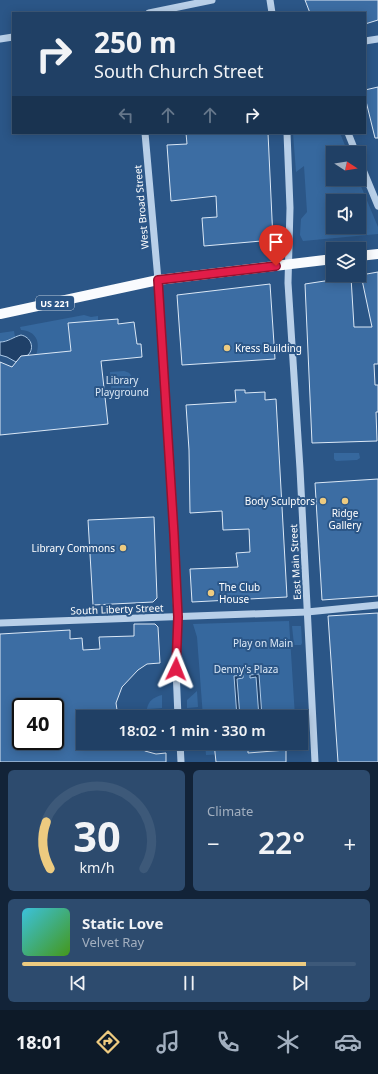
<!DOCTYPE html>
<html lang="en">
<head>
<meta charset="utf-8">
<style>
	body { margin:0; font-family:"Noto Sans",sans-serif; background:#2d4b6e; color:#f1f3f6; height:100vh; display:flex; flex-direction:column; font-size:15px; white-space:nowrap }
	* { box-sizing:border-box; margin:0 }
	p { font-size:13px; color:#a2afbf }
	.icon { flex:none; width:22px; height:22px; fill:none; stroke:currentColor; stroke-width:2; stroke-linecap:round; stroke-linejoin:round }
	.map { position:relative; height:762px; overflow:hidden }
	.sheet { display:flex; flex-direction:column; gap:8px; padding:8px; background:#122338; flex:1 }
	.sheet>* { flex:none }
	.guide { position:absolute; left:12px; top:12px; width:354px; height:122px; border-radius:0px; box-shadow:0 2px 10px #0003,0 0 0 1px #3d5979; background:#204065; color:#f1f3f6; overflow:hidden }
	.needle { width:26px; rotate:102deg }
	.fabs { position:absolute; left:326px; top:146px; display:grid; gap:8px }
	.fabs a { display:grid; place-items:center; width:40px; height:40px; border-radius:0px; background:#204065; box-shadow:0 2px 10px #0003,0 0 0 1px #3d5979; font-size:20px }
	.speed { position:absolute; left:12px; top:698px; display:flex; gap:8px; font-size:20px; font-weight:700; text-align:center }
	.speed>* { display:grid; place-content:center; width:52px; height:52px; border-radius:50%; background:#204065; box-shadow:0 2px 10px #0003,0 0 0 1px #3d5979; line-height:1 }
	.speed .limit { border:2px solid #111; border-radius:6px; background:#fff; color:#111 }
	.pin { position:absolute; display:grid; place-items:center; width:34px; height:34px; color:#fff; margin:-41px -17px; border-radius:50% 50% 50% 0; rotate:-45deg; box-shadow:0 0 4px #0007 }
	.pin .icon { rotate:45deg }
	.me { position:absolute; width:44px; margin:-22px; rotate:2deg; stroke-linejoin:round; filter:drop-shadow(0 0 3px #0008) }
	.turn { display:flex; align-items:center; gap:14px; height:84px; padding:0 16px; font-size:18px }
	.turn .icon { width:52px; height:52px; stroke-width:2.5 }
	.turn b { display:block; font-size:28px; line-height:34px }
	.lanes { display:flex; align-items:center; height:38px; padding:0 16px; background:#0003; justify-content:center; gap:20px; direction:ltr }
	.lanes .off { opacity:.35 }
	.big { font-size:30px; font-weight:600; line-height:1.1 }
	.sheet .tile { flex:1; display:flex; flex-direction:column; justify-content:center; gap:6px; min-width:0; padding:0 14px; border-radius:6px; background:#2d4b6e }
	.sheet .dial { align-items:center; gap:0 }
	.dial svg { height:104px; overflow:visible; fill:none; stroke:#3d5979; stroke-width:7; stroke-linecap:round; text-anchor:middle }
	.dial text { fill:#f1f3f6; stroke:none }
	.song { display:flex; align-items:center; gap:12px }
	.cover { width:48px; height:48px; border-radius:6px; background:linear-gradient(135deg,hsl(190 70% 55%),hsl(100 70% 35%)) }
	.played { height:4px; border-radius:2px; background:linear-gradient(90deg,#edcb80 85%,#3d5979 85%) }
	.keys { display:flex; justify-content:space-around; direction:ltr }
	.heat { display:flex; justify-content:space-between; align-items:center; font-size:22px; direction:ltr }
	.sheet .tiles { flex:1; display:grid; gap:8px; grid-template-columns:1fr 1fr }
	.tile:last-child { grid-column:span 2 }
	.trip { position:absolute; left:76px; top:710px; width:232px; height:40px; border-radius:0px; background:#204065; box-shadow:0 2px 10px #0003,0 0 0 1px #3d5979; font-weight:600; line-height:40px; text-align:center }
	.dock { display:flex; height:64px; justify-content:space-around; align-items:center; background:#0d1a28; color:#a2afbf }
	.dock .icon { width:28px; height:28px }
	.dock .on { color:#edcb80 }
	.dock b { font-size:18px; color:#f1f3f6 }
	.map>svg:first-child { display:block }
	.green { fill:#36689e; fill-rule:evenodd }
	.water { fill:#1f4068; stroke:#adcae8 }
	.building { fill:#3c6da3; stroke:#dbe8f6; fill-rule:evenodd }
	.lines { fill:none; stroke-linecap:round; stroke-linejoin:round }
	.minor { stroke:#b8cfe8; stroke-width:7 }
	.major { stroke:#f9fbfe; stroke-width:10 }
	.route-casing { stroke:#92132f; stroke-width:10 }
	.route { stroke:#e11d48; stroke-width:7 }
	.poi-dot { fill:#edcb80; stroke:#2b5687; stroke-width:1.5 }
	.labels { text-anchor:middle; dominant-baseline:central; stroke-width:4; stroke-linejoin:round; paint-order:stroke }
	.shield { fill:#2b5687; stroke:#bfccdb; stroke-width:1 }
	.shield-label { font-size:9px; font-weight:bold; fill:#fff }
	.street-label { font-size:10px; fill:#fff; stroke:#2b5687 }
	.poi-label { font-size:10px; fill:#fff; stroke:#2b5687; text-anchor:start }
	.park-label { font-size:10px; fill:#dbe8f6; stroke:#2b5687 }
</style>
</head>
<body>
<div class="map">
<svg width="378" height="762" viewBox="0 0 378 762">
	<rect width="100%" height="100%" fill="#2b5687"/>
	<g class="green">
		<path d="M 293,133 L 340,133 L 348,153 L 333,153 L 333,179 L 358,179 L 378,227 L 378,234 L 303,241 L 300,235 L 301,219 L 307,212 L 304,166 L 296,172 ZM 333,201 L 359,201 L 359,227 L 333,227 Z"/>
		<path d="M 84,315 L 91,317 L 98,316 L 98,321 L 68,324 L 71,351 L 36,355 C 41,342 36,331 21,330 L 20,327 Z"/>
		<polygon points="14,331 15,337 9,341 0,342 0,333"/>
		<path d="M 124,371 C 126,372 129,372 130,374 C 135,380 135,391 129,395 C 125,398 117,397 112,398 L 110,372 Z"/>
		<polygon points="359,453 360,458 357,460 336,461 334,459 334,453"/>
		<polygon points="289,621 295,717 203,717 197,637 193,624"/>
		<polygon points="292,626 301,626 302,643 301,645 294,645"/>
		<polygon points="197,691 198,707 187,708 187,700"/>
		<path d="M 162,695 L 162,708 L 147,709 C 148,701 154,697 162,695 Z"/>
		<polygon points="205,743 297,743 297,750 206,755"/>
	</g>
	<g class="water">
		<path d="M 21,335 C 31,337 35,348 28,355 C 25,358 19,360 16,362 L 7,357 L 0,355 L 0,342 C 8,342 13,337 21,335 Z"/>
		<polygon points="259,674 262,717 259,717 256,677 250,678 250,675"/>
		<polygon points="243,675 243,678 237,679 240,717 237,717 234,676"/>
	</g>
	<g class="building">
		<polygon points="305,0 378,0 378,20 365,24 365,13 310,13"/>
		<polygon points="378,87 378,138 375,138 365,97 365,90"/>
		<polygon points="186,133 268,133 273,240 204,246 202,218 217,217 216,196 171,201 167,145 187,144"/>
		<polygon points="378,272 378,364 374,364 375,385 378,385 378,412 376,412 377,441 312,443 305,284 351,277 354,327 372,327 361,275"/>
		<polygon points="270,284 275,359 182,365 177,295"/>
		<polygon points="118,319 118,324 134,322 137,344 141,344 142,357 101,361 108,424 0,435 0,362 12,367 21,356 71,351 68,323"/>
		<polygon points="235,390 245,390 245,393 265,392 265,400 276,399 287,597 192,602 190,569 238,567 236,553 250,552 249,529 223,530 222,511 190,513 189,450 186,405 236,402"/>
		<polygon points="378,479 378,596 322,600 315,483"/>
		<polygon points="154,517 157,598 153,602 93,605 88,520"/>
		<polygon points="378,613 378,762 338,762 328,616"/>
		<path d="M 134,624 L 155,624 L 158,627 L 160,663 L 147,664 L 138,670 L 122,687 L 116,703 L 118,717 L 83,717 L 83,743 L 134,743 L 145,751 L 156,754 L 166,753 L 166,762 L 0,762 L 0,634 L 70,630 L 70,639 L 82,638 L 83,650 L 100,649 L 99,637 L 134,636 ZM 21,707 L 55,707 L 55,741 L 21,741 Z"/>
		<polygon points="214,743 248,743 248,753 286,750 286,762 216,762"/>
	</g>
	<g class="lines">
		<g class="minor">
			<polyline points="270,0 272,13"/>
			<polyline points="149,13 212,0"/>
			<polyline points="0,39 13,37"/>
			<polyline points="365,41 378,39"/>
			<polyline points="145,133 158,280 171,473 177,617 176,669 178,717"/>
			<polyline points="287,133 290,208 288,283 300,469 315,762"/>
			<polyline points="348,133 356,153"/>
			<polyline points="359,160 378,206"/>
			<polyline points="0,623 307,612 378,605"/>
			<polyline points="180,743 181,762"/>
		</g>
		<g class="major">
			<polyline points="359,256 378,254"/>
			<polyline points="0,314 158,280 333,259"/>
		</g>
	</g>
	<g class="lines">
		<defs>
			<polyline id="route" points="176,669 178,617 174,534 158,280 276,266"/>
		</defs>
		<use href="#route" class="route-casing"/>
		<use href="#route" class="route"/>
	</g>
	<g class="poi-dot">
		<circle cx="227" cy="348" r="4"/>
		<circle cx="323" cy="501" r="4"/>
		<circle cx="345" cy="501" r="4"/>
		<circle cx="123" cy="548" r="4"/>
		<circle cx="211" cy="593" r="4"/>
	</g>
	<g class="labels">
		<rect class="shield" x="36" y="296" width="38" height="14" rx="3"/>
		<g class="shield-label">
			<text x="55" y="303">US 221</text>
		</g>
		<g class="street-label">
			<text transform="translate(141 207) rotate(-95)">West Broad Street</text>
			<text transform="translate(295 562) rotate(-93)">East Main Street</text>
			<text transform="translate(117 609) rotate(-2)">South Liberty Street</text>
		</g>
		<g class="poi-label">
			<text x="235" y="348">Kress Building</text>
			<text x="315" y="501" text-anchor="end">Body Sculptors</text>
			<text x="345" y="513" text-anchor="middle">Ridge<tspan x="345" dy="12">Gallery</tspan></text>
			<text x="115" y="548" text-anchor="end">Library Commons</text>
			<text x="219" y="587">The Club<tspan x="219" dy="12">House</tspan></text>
		</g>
		<g class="park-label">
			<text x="122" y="380">Library<tspan x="122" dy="12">Playground</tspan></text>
			<text x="263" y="643">Play on Main</text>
			<text x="246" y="669">Denny's Plaza</text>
		</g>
	</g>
</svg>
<div class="fabs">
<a><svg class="needle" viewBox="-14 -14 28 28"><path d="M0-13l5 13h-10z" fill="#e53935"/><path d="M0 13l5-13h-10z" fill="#a2afbf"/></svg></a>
<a><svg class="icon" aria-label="sound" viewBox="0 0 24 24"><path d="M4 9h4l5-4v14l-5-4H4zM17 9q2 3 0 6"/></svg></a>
<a><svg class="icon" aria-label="layers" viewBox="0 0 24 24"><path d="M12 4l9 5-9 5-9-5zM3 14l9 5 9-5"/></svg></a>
</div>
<div class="speed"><div class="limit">40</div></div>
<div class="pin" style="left:276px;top:266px;background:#d93025"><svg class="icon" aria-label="arrive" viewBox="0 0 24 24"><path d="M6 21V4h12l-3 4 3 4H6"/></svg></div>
<svg class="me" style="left:176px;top:669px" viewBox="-20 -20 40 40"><path d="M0-17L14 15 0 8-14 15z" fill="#e11d48" stroke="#fff" stroke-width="4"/></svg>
<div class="trip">18:02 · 1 min · 330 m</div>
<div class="guide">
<div class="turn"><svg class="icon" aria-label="right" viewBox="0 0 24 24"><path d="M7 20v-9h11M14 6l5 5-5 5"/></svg><div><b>250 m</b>South Church Street</div></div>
<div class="lanes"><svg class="icon off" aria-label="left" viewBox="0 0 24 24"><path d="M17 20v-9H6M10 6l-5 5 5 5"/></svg><svg class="icon off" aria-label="ahead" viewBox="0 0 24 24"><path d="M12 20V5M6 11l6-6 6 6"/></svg><svg class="icon off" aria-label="ahead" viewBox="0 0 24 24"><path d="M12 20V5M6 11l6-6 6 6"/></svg><svg class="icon" aria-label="right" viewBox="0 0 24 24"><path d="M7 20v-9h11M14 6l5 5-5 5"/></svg></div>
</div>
</div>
<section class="sheet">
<div class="tiles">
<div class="tile dial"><svg viewBox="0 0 100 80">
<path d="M14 69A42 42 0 1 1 86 69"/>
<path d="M14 69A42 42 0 0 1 11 33" stroke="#edcb80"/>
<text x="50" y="56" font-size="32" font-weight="700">30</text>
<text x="50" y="72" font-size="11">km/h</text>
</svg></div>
<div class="tile"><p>Climate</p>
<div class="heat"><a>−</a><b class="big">22°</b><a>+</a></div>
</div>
<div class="tile">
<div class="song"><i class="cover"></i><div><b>Static Love</b><p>Velvet Ray</p></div></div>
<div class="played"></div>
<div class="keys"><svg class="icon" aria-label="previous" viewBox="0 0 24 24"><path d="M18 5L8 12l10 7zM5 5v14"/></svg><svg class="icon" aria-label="pause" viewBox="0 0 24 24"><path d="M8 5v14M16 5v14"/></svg><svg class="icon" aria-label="next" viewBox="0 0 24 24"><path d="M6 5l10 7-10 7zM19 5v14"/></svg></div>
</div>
</div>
</section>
<nav class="dock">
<b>18:01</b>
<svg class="icon on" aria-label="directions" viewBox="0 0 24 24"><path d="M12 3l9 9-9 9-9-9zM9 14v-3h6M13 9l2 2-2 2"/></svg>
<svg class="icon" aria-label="music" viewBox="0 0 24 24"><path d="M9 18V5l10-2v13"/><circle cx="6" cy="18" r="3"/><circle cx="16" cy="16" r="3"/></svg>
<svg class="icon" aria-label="phone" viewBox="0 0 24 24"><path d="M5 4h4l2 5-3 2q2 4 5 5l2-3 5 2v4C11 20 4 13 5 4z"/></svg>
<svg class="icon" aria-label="climate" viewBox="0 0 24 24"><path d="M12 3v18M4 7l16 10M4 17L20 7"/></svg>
<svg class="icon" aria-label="car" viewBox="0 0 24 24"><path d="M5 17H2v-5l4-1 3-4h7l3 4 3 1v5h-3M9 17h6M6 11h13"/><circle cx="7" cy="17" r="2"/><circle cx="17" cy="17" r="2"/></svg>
</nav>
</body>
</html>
